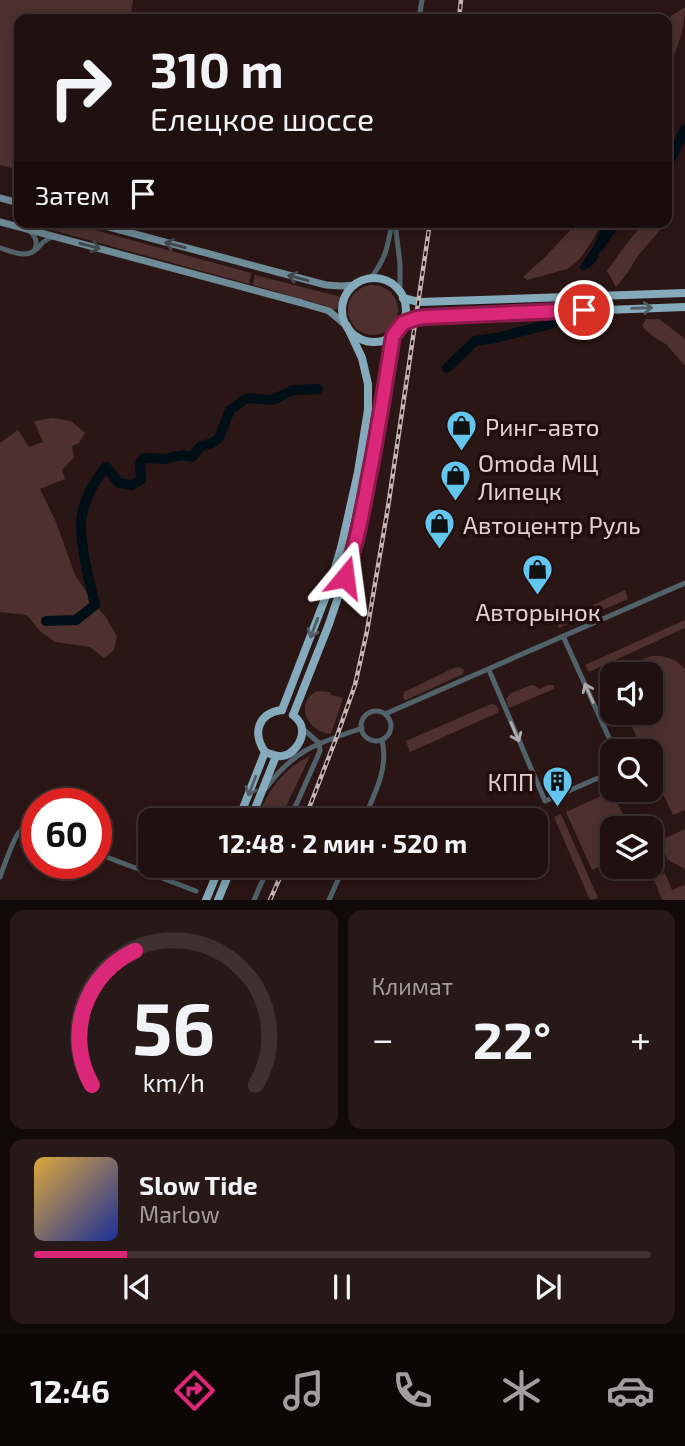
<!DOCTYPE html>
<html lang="ru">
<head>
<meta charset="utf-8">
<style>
	body { margin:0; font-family:"Exo 2",sans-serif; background:#281919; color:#f1f3f6; height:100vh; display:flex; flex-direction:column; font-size:26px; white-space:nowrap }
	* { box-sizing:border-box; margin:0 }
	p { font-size:23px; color:#a29d9f }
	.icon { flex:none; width:38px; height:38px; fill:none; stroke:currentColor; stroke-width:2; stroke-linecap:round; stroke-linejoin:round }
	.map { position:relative; height:900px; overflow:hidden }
	.drawer { display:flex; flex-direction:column; gap:10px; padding:10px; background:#120909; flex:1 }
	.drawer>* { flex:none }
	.guide { position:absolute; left:14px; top:14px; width:658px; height:214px; border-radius:14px; box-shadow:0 4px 18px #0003,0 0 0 2px #3d3030; background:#201010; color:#f1f3f6; overflow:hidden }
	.controls { position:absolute; left:600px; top:662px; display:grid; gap:14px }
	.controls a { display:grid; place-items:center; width:63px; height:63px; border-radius:14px; background:#201010; box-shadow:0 4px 18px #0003,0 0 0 2px #3d3030; font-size:35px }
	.speed { position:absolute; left:21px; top:788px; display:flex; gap:14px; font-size:35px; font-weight:700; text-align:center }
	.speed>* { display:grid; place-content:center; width:91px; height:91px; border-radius:50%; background:#201010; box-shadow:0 4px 18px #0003,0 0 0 2px #3d3030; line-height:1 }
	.speed .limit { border:10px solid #d22; background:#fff; color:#111 }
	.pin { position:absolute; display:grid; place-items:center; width:60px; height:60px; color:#fff; margin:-30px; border:4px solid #fff; border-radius:50%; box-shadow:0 2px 7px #0007 }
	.me { position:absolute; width:77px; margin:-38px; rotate:16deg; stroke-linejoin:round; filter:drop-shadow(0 0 5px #0008) }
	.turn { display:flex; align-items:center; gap:24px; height:147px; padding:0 21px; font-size:32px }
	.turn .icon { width:91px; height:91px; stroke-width:2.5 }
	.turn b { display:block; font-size:49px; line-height:60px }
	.then { display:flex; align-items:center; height:66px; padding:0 21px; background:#0003; gap:14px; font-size:26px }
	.big { font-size:52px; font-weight:700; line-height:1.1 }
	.drawer .widget { flex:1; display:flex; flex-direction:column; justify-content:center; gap:10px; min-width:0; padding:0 24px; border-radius:14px; background:#281919 }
	.drawer .dial { align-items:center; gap:0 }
	.dial svg { height:182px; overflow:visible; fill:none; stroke:#3d3030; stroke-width:7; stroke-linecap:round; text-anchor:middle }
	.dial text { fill:#f1f3f6; stroke:none }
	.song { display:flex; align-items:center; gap:21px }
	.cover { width:84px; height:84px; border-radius:10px; background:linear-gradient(135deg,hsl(40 70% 55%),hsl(230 70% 35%)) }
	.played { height:7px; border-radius:4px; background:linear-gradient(90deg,#db2777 15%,#3d3030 15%) }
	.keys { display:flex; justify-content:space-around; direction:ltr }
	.heat { display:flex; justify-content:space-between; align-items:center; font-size:38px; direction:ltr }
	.drawer .tiles { flex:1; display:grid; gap:10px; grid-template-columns:1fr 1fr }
	.widget:last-child { grid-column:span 2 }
	.trip { position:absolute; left:138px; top:808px; width:410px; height:70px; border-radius:14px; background:#201010; box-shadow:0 4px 18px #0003,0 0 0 2px #3d3030; font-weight:700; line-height:70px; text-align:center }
	.dock { display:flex; height:112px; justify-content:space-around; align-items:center; background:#0d0606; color:#a29d9f }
	.dock .icon { width:49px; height:49px }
	.dock .selected { color:#db2777 }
	.dock b { font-size:32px; color:#f1f3f6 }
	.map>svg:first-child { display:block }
	.green { fill:#4e312f }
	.water { fill:#000e16 }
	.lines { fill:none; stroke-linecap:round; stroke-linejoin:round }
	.river { stroke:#000e16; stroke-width:10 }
	.street { stroke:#51626b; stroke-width:5 }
	.secondary { stroke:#6e8b98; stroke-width:7 }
	.primary { stroke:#84aabb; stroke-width:8 }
	.rail-casing { stroke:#c5b5b4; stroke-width:4.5 }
	.rail { stroke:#200d0c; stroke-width:2; stroke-dasharray:5; stroke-linecap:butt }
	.oneway { stroke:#43464b }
	.oneway2 { stroke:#525c64 }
	.oneway3 { stroke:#afabad }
	.route-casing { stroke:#8e194d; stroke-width:18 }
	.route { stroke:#db2777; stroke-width:12 }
	.labels { text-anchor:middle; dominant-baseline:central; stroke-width:7; stroke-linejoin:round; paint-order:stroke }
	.poi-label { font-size:24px; fill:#e1d2d1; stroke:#200d0c; text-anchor:start }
</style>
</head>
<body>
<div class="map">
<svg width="685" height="900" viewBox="0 0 685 900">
	<rect width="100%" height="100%" fill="#2a1615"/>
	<g class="green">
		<polygon points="0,0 133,0 130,19 19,19 19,170 0,165"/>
		<path d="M 685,7 C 685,28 677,51 667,69 L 667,43 L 671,16 Z"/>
		<polygon points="23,222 66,222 251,273 249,284"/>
		<path d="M 578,222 L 603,222 C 593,239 584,259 567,269 L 527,280 L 523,277 L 545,257 Z"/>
		<polygon points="644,222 667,222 637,257 628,272 616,287 607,271 621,251"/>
		<polygon points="255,275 341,297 337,309 334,310 323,305 253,285"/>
		<circle cx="373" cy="310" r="25"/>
		<polygon points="646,319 659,319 685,339 685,366 667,345 651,335 642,326"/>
		<polygon points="53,418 71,421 85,433 79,443 72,446 74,457 62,470 65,479 40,489 56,522 75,575 95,605 106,617 117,637 114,650 104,658 90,647 55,642 40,631 27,615 0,612 0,443 18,430 29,447 43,442 34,421"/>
		<polygon points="625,590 628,599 559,628 556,622"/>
		<polygon points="685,620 685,628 589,672 585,665"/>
		<path d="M 652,656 C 665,655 676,659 685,669 L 685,810 L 673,815 L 651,769 L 651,751 L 643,751 L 625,712 L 651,712 L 651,674 L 624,674 L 636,662 Z"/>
		<polygon points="459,667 464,670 463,674 406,700 403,698 404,692 454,668"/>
		<polygon points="531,685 536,686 539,689 548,685 554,685 554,689 509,708 506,699 511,693"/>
		<path d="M 317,691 L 330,692 L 331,695 L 343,698 L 331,734 C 308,732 293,704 317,691 Z"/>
		<polygon points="491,704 496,705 499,710 497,713 410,752 406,741"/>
		<path d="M 310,756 L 279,821 L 255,821 C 267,793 282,769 310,756 Z"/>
		<polygon points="612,791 629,828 612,828 612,861 592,870 566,812"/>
		<polygon points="561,814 598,898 590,900 554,817"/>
		<polygon points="685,829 685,869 668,860 659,841"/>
		<polygon points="665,873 672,890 685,885 685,900 662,900 654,880"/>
	</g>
	<path class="water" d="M 604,222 L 621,222 C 614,233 608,244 599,254 C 598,261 591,268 584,270 L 579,268 L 594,245 Z"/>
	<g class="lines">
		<g class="river">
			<polyline points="667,162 671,158 685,129"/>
			<polyline points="447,368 475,341 496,338 554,323"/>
			<path d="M 46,621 L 76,620 L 95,605 C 89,580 82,553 81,528 C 80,507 93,482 106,467 L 119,483 L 132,485 L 141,480 L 140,464 L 144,458 L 165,459 L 182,455 L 192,457 L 201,446 L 212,443 L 219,438 L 230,410 L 247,398 L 273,400 L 293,390 L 318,389"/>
		</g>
		<g class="street">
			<polyline points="419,19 422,0"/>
			<polyline points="395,222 400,264 400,290"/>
			<path d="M 29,230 C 35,236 38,241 35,249"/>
			<path d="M 0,248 C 10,251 25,258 34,251 C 44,244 39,242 53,237"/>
			<path d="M 370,279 C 386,259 388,246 392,222"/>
			<polyline points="563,636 615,751"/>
			<polyline points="489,670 545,801 612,772"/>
			<circle cx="376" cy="726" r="15"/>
			<polyline points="385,714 685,583"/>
			<polyline points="303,729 319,743"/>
			<path d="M 266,788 C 296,748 317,744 362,728"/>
			<polyline points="289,821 320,751 319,743"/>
			<path d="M 363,821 C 374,795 389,769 382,740"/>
			<polyline points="96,853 196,891"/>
			<path d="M 0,877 C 4,867 14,835 21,830 C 26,826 31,827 37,829"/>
			<polyline points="254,900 269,866"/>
			<polyline points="329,900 344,866"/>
		</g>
		<g class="secondary">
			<polyline points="0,198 19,203"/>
			<polyline points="0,222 302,303 329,311 347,326"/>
			<polyline points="90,222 326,285 341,286 355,285"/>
		</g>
		<g class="primary">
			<circle cx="374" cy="310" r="32"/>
			<polyline points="403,298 419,302 685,293"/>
			<polyline points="403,323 417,318 426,317 685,307"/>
			<polyline points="282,710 328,591 341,548 358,472 368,410 368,384 362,358 347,326"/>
			<polyline points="293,715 329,624 352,556 377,436 393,336"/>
			<path d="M 265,752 C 271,754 276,757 282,756 C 293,755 303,741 302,730 C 302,724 298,719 293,715"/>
			<path d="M 265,752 C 252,733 258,713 282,710"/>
			<polyline points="238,821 265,752"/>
			<polyline points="250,821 276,756"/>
			<polyline points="206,900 220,866"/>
			<polyline points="218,900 232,866"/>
		</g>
		<defs>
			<g id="rail">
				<polyline points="459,19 461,0"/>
				<polyline points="304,821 337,736 355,685 367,631 388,507 430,222"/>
				<polyline points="270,900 285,866"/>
			</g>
		</defs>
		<use href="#rail" class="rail-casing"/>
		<use href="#rail" class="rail"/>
	</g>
	<defs><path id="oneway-shaft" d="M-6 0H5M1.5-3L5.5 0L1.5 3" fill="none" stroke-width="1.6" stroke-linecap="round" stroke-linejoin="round" transform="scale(1.75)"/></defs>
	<g class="oneway">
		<use href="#oneway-shaft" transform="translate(175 245) rotate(-165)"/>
		<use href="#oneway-shaft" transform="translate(90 246) rotate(15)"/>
		<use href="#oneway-shaft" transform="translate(298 278) rotate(-165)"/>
	</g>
	<g class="oneway2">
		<use href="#oneway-shaft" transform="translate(642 308) rotate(-2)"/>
		<use href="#oneway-shaft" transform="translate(314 628) rotate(111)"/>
		<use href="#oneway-shaft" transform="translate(252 786) rotate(111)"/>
	</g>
	<g class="oneway3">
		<use href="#oneway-shaft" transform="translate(589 693) rotate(-114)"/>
		<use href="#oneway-shaft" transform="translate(515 732) rotate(67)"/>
	</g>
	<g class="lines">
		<defs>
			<path id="route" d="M 345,577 C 356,546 362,514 368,481 C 378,433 385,385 393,336 L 403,323 L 417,318 L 426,317 L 584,310"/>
		</defs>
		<use href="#route" class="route-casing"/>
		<use href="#route" class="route"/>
	</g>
	<defs>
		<symbol id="shop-pin" viewBox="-11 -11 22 30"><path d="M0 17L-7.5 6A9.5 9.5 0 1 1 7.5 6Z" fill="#64c5ee" stroke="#200d0c"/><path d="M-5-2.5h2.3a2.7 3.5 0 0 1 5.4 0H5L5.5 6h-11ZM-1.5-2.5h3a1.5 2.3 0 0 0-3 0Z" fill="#111"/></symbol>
		<symbol id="building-pin" viewBox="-11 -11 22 30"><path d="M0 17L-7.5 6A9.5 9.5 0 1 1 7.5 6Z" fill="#64c5ee" stroke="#200d0c"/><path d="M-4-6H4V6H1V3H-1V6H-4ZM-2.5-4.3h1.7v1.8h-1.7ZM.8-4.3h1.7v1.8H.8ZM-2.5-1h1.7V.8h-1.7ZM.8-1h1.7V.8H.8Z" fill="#111"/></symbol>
	</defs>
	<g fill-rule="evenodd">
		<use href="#shop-pin" x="444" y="408" width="35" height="47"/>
		<use href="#shop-pin" x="438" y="458" width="35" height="47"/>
		<use href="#shop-pin" x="422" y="506" width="35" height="47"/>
		<use href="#shop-pin" x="520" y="552" width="35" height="47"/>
		<use href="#building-pin" x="540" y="764" width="35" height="47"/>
	</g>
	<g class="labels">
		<g class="poi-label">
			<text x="485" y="426">Ринг-авто</text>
			<text x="478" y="462">Omoda МЦ<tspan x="478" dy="28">Липецк</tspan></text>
			<text x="463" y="524">Автоцентр Руль</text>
			<text x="538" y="611" text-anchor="middle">Авторынок</text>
			<text x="534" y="781" text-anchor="end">КПП</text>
		</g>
	</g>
</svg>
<div class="controls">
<a><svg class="icon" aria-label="sound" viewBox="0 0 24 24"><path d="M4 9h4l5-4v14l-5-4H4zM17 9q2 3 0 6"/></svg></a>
<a><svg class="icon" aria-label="search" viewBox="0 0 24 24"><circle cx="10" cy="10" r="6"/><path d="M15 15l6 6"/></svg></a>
<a><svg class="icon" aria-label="layers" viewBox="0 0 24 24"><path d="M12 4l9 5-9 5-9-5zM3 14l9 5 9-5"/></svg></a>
</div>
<div class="speed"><div class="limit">60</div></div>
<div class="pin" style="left:584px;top:310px;background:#d93025"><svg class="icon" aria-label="arrive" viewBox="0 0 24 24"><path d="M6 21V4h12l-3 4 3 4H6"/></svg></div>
<svg class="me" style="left:345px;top:577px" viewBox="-20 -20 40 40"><path d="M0-17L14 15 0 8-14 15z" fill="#db2777" stroke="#fff" stroke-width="4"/></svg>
<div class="trip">12:48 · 2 мин · 520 m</div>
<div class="guide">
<div class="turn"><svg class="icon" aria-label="right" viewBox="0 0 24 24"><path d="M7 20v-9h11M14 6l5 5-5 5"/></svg><div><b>310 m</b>Елецкое шоссе</div></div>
<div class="then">Затем<svg class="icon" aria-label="arrive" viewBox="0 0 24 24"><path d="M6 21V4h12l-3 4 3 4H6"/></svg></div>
</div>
</div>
<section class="drawer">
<div class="tiles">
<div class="widget dial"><svg viewBox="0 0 100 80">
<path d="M14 69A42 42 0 1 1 86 69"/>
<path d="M14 69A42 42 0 0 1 33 10" stroke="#db2777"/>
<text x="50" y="56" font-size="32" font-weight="700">56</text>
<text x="50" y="72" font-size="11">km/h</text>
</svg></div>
<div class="widget"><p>Климат</p>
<div class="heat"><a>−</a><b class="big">22°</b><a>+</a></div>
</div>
<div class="widget">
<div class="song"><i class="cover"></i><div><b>Slow Tide</b><p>Marlow</p></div></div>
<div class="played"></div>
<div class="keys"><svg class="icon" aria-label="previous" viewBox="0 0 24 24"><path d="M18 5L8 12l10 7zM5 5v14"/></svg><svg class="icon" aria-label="pause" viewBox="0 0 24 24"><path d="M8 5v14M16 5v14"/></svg><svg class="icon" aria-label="next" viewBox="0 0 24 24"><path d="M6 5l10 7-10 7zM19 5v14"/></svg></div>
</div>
</div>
</section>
<nav class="dock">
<b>12:46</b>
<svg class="icon selected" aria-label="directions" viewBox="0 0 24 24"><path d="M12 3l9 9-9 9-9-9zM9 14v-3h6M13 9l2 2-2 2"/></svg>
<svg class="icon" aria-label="music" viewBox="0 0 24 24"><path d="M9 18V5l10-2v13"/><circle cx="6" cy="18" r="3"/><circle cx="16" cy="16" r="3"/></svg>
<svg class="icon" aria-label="phone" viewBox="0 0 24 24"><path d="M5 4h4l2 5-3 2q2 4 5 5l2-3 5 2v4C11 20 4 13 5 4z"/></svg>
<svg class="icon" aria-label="climate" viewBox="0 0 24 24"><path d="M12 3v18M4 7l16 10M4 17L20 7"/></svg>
<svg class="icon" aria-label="car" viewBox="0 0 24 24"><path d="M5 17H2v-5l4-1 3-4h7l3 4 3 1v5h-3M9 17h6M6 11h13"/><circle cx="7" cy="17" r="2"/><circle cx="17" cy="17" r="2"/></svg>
</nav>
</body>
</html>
